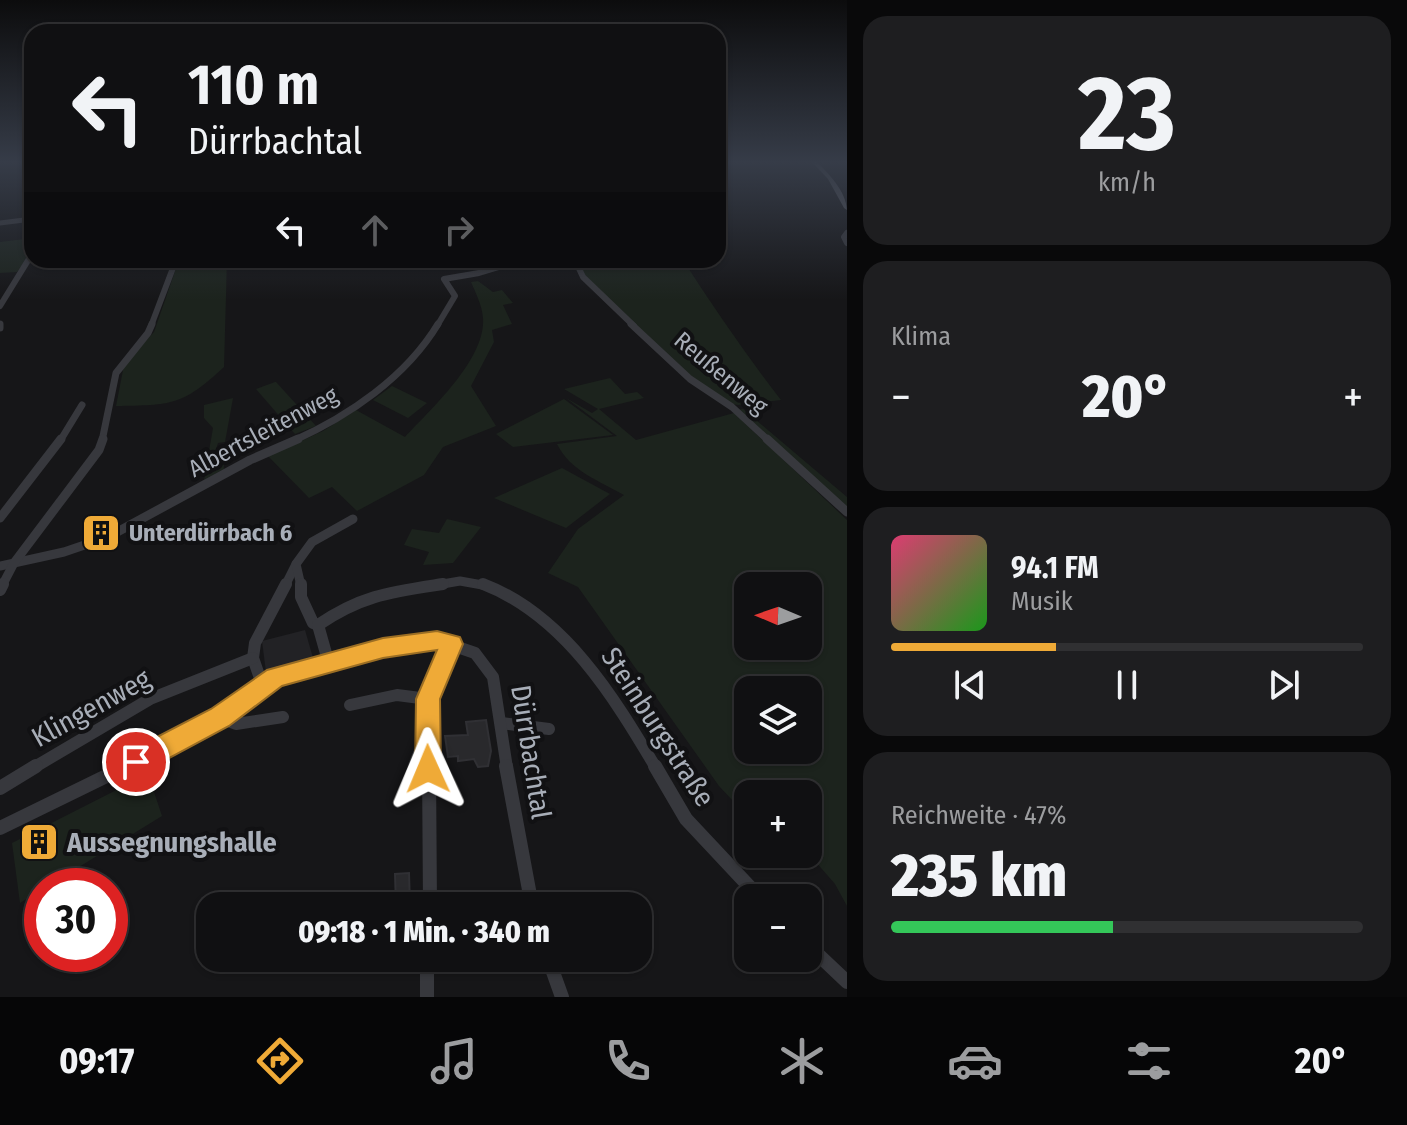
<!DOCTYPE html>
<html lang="de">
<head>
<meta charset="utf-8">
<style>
	body { margin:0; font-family:"Fira Sans Condensed",sans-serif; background:#1e1e20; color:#f1f3f6; height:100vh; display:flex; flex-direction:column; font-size:30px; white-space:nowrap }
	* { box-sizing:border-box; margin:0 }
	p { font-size:26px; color:#9c9d9f }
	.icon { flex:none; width:44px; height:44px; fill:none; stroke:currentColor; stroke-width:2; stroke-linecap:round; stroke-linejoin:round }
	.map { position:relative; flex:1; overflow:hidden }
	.drawer { display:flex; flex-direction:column; gap:16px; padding:16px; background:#09090a; width:560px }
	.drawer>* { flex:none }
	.guide { position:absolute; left:24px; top:24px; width:702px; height:244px; border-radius:24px; box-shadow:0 2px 6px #0004,0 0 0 2px #303032; background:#101012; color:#f1f3f6; overflow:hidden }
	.needle { width:52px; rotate:272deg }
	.buttons { position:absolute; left:734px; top:572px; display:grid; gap:16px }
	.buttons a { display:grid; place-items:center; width:88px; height:88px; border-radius:16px; background:#101012; box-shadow:0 2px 6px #0004,0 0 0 2px #303032; font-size:40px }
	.speed { position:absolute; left:24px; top:868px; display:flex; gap:16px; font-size:40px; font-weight:700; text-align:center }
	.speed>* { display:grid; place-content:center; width:104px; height:104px; border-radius:50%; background:#101012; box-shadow:0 2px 6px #0004,0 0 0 2px #303032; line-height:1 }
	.speed .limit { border:12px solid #d22; background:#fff; color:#111 }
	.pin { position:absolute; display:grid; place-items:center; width:68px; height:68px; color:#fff; margin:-34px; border:4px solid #fff; border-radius:50%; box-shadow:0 2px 8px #0007 }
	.me { position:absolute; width:88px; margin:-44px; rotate:359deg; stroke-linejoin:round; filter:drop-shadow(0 0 6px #0008) }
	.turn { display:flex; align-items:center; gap:28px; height:168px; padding:0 32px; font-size:36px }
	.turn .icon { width:104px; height:104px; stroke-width:2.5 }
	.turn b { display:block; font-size:56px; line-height:68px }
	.lanes { display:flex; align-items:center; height:76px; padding:0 32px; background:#0003; justify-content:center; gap:40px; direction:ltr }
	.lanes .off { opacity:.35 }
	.big { font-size:60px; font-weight:800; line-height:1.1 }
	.drawer .card { flex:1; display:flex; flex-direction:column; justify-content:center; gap:12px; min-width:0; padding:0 28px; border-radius:24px; background:#1e1e20 }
	.drawer .dial { align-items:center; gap:0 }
	.dial b { font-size:104px; line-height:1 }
	.song { display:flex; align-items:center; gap:24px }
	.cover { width:96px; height:96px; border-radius:12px; background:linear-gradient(135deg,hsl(340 70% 55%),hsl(120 70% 35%)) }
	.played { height:8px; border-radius:4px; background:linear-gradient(90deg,#efaa37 35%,#303032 35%) }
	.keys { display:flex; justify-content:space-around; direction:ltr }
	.heat { display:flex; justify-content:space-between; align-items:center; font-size:44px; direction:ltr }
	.charge { height:12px; border-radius:6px; background:linear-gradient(90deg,#34c759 47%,#303032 0) }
	.trip { position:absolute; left:196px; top:892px; width:456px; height:80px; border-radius:24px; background:#101012; box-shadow:0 2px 6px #0004,0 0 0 2px #303032; font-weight:800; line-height:80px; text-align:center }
	.tabs { display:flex; height:128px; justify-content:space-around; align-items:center; background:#060607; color:#9c9d9f }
	.tabs .icon { width:56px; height:56px }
	.tabs .on { color:#efaa37 }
	.tabs b { font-size:36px; color:#f1f3f6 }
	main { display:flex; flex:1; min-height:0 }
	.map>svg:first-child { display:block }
	.built { fill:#222225 }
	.green { fill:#1c231d; fill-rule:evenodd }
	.building { fill:#29292c; stroke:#303034; stroke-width:2 }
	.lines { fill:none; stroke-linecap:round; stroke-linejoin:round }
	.minor-far5 { stroke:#37383d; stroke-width:5 }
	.minor-far4 { stroke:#37383d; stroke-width:6 }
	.minor-far3 { stroke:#37383d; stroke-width:7 }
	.minor-far2 { stroke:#37383d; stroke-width:9 }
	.minor-far1 { stroke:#37383d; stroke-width:12 }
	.minor { stroke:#37383d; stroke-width:14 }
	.major { fill:#53555c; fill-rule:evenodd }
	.route { fill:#efaa37; stroke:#9b6e24; stroke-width:2 }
	.labels { text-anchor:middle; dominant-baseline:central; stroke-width:8; stroke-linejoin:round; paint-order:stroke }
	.street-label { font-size:24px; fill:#a8aeb8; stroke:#111113 }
	.poi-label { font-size:24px; font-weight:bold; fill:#a8aeb8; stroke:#111113; text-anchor:start }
	.near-street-label { font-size:28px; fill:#a8aeb8; stroke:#111113 }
	.near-poi-label { font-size:28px; font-weight:bold; fill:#a8aeb8; stroke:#111113; text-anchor:start }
</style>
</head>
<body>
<main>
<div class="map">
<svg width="847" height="997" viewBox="0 0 847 997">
	<rect width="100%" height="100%" fill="#161618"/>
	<polygon class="built" points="305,630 313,658 266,672 262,641"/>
	<g class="green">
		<polygon points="32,238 32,253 17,272 0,273 0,242"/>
		<path d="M 179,260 L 227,260 L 224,367 C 182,406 172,405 116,406 L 124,365 L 154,332 Z"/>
		<path d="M 577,260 L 683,260 C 714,308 746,355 781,400 L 738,405 L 726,403 L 689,376 L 585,277 Z"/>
		<path d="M 478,281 L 493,292 L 502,290 L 513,303 L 503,305 L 512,324 L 492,330 L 494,342 L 471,386 L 496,426 L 443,447 L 424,475 L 357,511 L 332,487 L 309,498 L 268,456 L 323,431 L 356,410 L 405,437 C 431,409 486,359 483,318 C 482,305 476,294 471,282 Z"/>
		<path d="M 610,378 L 625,394 L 637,392 L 644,398 L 599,409 L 636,440 L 734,413 L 847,520 L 847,906 L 835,884 L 808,853 L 808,794 L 748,794 L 748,817 L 719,786 L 578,587 L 548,573 L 578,529 L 624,495 C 600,481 570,471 557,444 L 617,436 L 566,398 L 592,413 L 598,409 L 564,389 ZM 748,586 L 808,586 L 808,646 L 748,646 ZM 748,690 L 808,690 L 808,750 L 748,750 Z"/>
		<polygon points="275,382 276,382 316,426 295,434 256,389"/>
		<polygon points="392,386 427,403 408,418 373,400"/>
		<polygon points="233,398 225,442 218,443 216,449 223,450 224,469 204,480 213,428 204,418 204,405"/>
		<polygon points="564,399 613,435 513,447 496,434"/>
		<polygon points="743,409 847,497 847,509 737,410"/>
		<polygon points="562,468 610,494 566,528 494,498"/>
		<polygon points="447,519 481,527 453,563 423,565 429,552 404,545 412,529 439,533"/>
		<polygon points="148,774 162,816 48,886 42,886 42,889 20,903 12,843"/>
	</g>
	<g class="building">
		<polygon points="486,720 491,751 488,766 478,767 474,759 458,761 458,756 448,757 445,736 468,735 466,722"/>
		<polygon points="409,873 410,906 396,906 395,874"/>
	</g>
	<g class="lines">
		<polyline class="minor-far5" points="0,223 32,219"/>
		<g class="minor-far4">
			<polyline points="847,233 844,237 847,243"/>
			<polyline points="575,260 583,277 634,326"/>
			<polyline points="0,306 32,254"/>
			<polyline points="151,326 176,260"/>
			<polyline points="437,326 455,296 444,279 479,273 522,260"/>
		</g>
		<g class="minor-far3">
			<polyline points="0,324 0,328"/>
			<polyline points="631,324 690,379 732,407 769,441"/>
			<polyline points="60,441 82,405"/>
			<polyline points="102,441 116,373 148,333 152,324"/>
			<path d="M 293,441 C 349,416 406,377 438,324"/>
		</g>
		<g class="minor-far2">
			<polyline points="767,439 847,512"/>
			<polyline points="0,518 61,439"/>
			<polyline points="0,566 64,552 108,537 250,460 298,439"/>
			<polyline points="2,586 14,563 99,450 103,439"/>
			<polyline points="285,586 296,564"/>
			<polyline points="301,586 296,564 312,542 353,519"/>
			<polyline points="431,586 460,581 488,586"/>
		</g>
		<g class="minor-far1">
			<polyline points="301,584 301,597 313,623 318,625"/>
			<path d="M 483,584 C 564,615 614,697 656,768"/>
			<polyline points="0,590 3,584"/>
			<path d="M 329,664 L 318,625 C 362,595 391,592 443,584"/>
			<polyline points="262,684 253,658 255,643 286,584"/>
			<polyline points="350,705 397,695 428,699"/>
			<polyline points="220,718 236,724 283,717"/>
			<polyline points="501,723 549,729"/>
			<polyline points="33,768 150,699 253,658"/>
			<polyline points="123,768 190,736 275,677 383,648 437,640 475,653 493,677 507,768"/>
			<polyline points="429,768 428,699 452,644"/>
		</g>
		<g class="minor">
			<polyline points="429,766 430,906"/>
			<polyline points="506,766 532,906"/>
			<polyline points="655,766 686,819 760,898"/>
			<polyline points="0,788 36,766"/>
			<polyline points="0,828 127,766"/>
			<polyline points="808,945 847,982"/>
			<polyline points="427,958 427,997"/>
			<polyline points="548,958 562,997"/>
		</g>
		<path class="major" d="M 811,161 L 816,161 C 829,174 846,191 847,210 L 844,208 L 828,179 Z"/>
	</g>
	<linearGradient id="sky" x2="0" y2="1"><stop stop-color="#0c0c0d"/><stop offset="0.54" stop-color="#363c48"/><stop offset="1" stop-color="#363c48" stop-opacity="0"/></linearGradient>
	<rect width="847" height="300" fill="url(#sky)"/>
	<polygon class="route" points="437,631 460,637 463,644 440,699 441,769 437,779 428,782 419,779 415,769 416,699 437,650 383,658 282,686 229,726 145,771 136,775 126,771 123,762 126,753 211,709 267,670 383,638"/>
	<defs>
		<symbol id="building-square" viewBox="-11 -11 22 22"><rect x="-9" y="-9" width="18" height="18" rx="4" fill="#efaa37" stroke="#111113"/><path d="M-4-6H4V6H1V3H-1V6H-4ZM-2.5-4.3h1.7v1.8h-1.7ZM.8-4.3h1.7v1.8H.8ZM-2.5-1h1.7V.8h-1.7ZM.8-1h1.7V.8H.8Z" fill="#111"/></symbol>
	</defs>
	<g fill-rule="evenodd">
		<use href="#building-square" x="79" y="511" width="44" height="44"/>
		<use href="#building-square" x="17" y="820" width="44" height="44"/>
	</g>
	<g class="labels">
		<g class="street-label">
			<text transform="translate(721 373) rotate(40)">Reußenweg</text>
			<text transform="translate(263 432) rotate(-28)">Albertsleitenweg</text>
		</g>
		<g class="poi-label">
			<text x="129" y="533">Unterdürrbach 6</text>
		</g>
		<g class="near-street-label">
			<text transform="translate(91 708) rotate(-29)">Klingenweg</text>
			<text transform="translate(658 727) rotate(57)">Steinburgstraße</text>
			<text transform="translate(531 752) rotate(81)">Dürrbachtal</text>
		</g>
		<g class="near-poi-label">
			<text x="67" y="842">Aussegnungshalle</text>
		</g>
	</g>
</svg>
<div class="buttons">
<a><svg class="needle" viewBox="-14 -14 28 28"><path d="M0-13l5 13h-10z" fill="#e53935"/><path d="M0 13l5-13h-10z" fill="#9c9d9f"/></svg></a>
<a><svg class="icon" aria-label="layers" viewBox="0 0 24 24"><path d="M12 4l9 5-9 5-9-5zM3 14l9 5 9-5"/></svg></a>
<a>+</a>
<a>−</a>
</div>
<div class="speed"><div class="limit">30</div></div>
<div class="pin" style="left:136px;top:762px;background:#d93025"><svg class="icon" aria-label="arrive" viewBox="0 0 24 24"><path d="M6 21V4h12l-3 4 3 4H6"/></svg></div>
<svg class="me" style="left:428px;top:769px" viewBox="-20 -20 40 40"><path d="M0-17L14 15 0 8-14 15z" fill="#efaa37" stroke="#fff" stroke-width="4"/></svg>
<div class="trip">09:18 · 1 Min. · 340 m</div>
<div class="guide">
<div class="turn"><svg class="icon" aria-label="left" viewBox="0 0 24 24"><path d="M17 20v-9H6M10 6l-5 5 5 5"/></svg><div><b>110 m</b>Dürrbachtal</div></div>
<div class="lanes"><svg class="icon" aria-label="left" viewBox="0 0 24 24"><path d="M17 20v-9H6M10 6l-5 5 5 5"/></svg><svg class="icon off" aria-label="ahead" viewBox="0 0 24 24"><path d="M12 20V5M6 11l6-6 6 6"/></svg><svg class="icon off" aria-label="right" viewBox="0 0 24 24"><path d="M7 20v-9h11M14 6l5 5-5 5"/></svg></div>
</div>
</div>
<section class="drawer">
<div class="card dial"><b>23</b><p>km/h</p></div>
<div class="card"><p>Klima</p>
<div class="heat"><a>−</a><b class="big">20°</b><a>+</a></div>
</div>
<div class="card">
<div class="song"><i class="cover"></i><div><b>94.1 FM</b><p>Musik</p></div></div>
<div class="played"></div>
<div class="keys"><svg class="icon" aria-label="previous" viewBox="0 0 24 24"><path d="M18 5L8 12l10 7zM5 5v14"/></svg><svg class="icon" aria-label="pause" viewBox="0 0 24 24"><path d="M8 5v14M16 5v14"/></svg><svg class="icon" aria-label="next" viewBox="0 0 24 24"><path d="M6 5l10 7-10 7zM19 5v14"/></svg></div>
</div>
<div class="card"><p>Reichweite · 47%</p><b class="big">235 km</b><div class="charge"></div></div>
</section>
</main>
<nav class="tabs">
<b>09:17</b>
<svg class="icon on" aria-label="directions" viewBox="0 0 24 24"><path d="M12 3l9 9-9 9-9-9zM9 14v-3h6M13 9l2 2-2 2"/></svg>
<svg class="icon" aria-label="music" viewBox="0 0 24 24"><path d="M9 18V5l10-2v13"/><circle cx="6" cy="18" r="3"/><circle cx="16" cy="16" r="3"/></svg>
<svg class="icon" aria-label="phone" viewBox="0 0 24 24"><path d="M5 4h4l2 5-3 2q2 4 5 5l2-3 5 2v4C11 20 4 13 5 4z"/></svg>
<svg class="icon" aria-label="climate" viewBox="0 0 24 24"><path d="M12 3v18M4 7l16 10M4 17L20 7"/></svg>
<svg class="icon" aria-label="car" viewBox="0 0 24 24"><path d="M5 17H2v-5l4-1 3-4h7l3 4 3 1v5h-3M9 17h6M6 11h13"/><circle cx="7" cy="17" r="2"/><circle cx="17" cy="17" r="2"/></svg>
<svg class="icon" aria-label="filters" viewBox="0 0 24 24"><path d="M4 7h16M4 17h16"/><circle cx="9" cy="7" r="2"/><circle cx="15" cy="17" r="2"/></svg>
<b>20°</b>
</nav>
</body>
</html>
